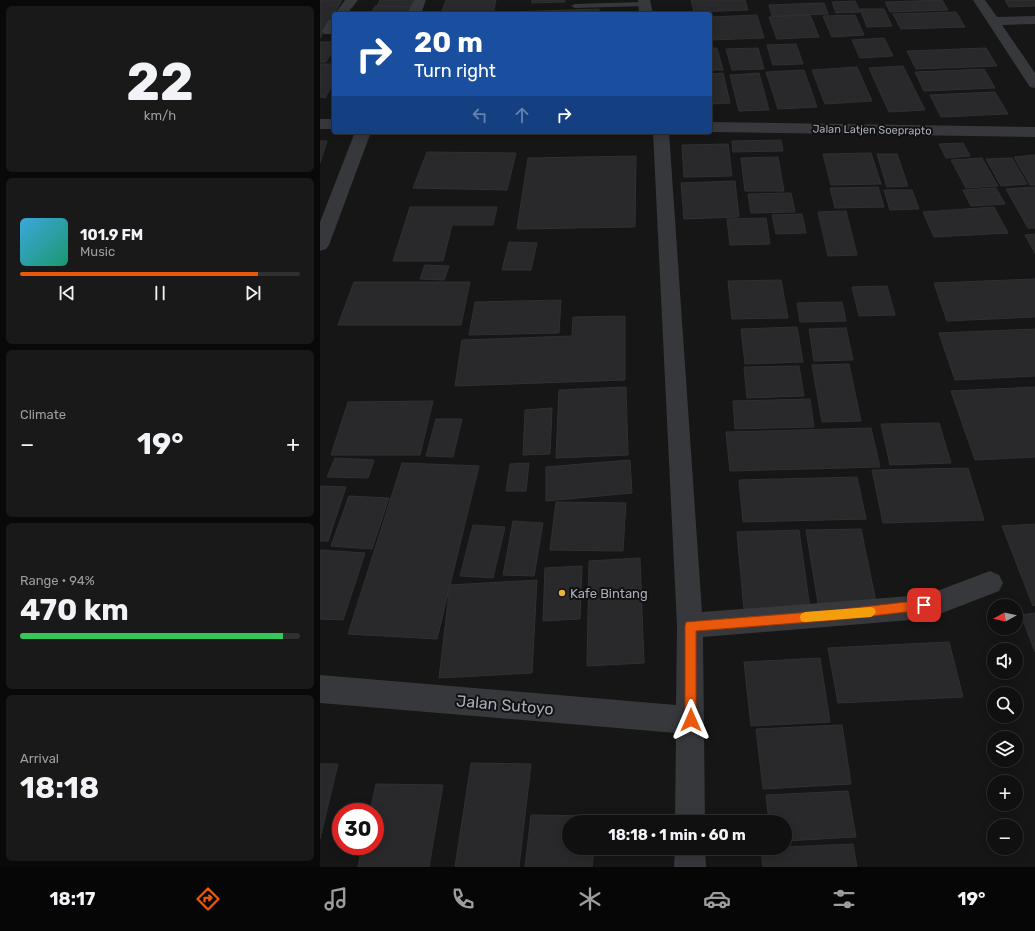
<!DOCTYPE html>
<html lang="en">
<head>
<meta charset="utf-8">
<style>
	body { margin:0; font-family:Rubik,sans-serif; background:#19191a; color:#f1f3f6; height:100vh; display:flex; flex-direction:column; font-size:15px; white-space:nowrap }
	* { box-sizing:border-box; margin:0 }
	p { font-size:13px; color:#9c9d9f }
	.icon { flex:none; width:22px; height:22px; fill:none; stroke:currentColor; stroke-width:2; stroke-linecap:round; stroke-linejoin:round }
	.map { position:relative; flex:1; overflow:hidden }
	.panel { display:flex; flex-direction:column; gap:6px; padding:6px; background:#090909; width:320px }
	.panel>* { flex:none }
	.banner { position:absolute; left:12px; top:12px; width:380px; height:122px; border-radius:4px; box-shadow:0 2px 10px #0003,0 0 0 1px #303031; background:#1a4fa0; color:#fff; overflow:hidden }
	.needle { width:26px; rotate:262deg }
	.fabs { position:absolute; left:667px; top:599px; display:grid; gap:8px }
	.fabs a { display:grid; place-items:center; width:36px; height:36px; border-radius:50%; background:#101011; box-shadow:0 2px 10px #0003,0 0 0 1px #303031; font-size:20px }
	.speed { position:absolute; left:12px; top:803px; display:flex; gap:8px; font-size:20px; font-weight:700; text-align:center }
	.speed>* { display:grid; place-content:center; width:52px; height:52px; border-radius:50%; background:#101011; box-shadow:0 2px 10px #0003,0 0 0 1px #303031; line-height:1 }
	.speed .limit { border:6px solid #d22; background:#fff; color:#111 }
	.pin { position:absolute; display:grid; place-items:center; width:34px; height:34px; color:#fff; margin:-17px; border-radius:8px; box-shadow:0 2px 6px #0006 }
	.me { position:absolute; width:44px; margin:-22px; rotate:0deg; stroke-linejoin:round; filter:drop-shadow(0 0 3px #0008) }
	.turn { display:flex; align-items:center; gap:14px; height:84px; padding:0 16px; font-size:18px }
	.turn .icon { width:52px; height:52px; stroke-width:2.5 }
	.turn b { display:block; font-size:28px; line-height:34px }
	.lanes { display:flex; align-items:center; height:38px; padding:0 16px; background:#0003; justify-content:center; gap:20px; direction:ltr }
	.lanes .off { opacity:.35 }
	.big { font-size:30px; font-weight:700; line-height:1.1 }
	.panel .widget { flex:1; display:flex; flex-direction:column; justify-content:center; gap:6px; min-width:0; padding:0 14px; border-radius:6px; background:#19191a }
	.panel .dial { align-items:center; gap:0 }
	.dial b { font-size:52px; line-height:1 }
	.song { display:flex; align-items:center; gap:12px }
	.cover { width:48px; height:48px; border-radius:6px; background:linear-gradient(135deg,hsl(200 70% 55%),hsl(160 70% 35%)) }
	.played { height:4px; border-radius:2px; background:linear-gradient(90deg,#ea580c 85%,#303031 85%) }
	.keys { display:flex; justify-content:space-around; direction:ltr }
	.heat { display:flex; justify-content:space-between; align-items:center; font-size:22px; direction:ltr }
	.charge { height:6px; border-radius:3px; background:linear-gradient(90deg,#34c759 94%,#303031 0) }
	.trip { position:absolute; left:242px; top:815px; width:230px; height:40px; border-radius:20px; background:#101011; box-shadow:0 2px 10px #0003,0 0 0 1px #303031; font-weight:700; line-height:40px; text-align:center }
	.dock { display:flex; height:64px; justify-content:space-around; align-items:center; background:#060607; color:#9c9d9f }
	.dock .icon { width:28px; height:28px }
	.dock .on { color:#ea580c }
	.dock b { font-size:18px; color:#f1f3f6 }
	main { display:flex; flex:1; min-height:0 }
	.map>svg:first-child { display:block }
	.building { fill:#29292b; stroke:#303033 }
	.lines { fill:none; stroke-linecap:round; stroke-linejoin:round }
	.service { fill:#37383c; fill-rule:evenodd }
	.minor { fill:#37383c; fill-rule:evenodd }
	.tertiary { fill:#37383c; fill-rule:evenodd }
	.route { fill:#ea580c; stroke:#983908 }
	.slow { fill:#f59e0b }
	.poi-dot { fill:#ebb13a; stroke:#111112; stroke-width:1.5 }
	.labels { text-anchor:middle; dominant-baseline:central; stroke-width:4; stroke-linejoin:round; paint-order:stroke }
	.far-street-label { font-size:11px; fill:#a8acb7; stroke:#111112 }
	.poi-label { font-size:13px; fill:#a8acb7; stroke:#111112; text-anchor:start }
	.near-street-label { font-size:16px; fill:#a8acb7; stroke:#111112 }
</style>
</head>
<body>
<main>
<section class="panel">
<div class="widget dial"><b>22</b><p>km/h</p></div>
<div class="widget">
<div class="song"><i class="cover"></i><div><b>101.9 FM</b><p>Music</p></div></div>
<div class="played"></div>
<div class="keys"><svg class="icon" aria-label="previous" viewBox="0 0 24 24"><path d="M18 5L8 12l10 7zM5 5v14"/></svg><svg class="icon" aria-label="pause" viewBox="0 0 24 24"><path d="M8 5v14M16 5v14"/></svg><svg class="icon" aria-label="next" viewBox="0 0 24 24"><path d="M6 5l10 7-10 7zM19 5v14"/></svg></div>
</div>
<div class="widget"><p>Climate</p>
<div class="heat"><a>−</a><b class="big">19°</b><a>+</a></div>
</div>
<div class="widget"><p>Range · 94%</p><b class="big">470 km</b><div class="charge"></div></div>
<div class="widget"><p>Arrival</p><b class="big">18:18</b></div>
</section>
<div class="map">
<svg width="715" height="867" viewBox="0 0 715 867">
	<rect width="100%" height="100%" fill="#161617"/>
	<g class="building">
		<polygon points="0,0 22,0 0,38"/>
		<polygon points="60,0 93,0 90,7 57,6"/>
		<polygon points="126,0 176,0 173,14 121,14"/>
		<polygon points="212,0 245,0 245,2 212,3"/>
		<polygon points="371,0 425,0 428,10 374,12"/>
		<polygon points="622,0 628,10 570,12 565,2"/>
		<polygon points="685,0 715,0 715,6 689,7"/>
		<polygon points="535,1 540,12 516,13 512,2"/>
		<polygon points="504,3 508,14 452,16 449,5"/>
		<polygon points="55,6 95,7 91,14 51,14"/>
		<polygon points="279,9 279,14 189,14 189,12"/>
		<polygon points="540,9 564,9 572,26 547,27"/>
		<polygon points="636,12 645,27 581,29 573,14"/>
		<polygon points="437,15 444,38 390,40 390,17"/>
		<polygon points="490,15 499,37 457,39 449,17"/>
		<polygon points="535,15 544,35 512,37 503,16"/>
		<polygon points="564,38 573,56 540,58 532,40"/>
		<polygon points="0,42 14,42 14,48 6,62 0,62"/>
		<polygon points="476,44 483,64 453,65 447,45"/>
		<polygon points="390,48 397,48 403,70 390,70"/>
		<polygon points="438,48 444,69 412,70 406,49"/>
		<polygon points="666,48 677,66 596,69 587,51"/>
		<polygon points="0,64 14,64 14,82 5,98 0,97"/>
		<polygon points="583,66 605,110 569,112 549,68"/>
		<polygon points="537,67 552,101 505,104 492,70"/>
		<polygon points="664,69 675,88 604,91 595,72"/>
		<polygon points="484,70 497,107 458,109 446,72"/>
		<polygon points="403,73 410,103 390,104 390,74"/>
		<polygon points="439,73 449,110 419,111 410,75"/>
		<polygon points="675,92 688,114 621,117 610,95"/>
		<polygon points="461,140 463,151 413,152 412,141"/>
		<polygon points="0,141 7,141 0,163"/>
		<polygon points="643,143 650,156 626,158 619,144"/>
		<polygon points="408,144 412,176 364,177 362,145"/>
		<polygon points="107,152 196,153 187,190 93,188"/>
		<polygon points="551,153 561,184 511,185 503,154"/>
		<polygon points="557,154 577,154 588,186 567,187"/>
		<polygon points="715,155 715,185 710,185 694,157"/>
		<polygon points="316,156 315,227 197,229 208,158"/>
		<polygon points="458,157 464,191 425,191 421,158"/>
		<polygon points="662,158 678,186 646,188 631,160"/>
		<polygon points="692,158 707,184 681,186 666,159"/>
		<polygon points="415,181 419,217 364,219 361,183"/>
		<polygon points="558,187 564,207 515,208 510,188"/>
		<polygon points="715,187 715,228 708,228 686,189"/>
		<polygon points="676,188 685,204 651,206 643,190"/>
		<polygon points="564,190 592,190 599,209 570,210"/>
		<polygon points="471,193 475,212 431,213 428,194"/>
		<polygon points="90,207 177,207 173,225 132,225 123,261 73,261"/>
		<polygon points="674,207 688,233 614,237 603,212"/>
		<polygon points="526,211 537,255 508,256 498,212"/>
		<polygon points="482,214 486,233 456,234 452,215"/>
		<polygon points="446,218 450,244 410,245 407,219"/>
		<polygon points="715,234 715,253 705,235"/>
		<polygon points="189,242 217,243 211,270 182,270"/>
		<polygon points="105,265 129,266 124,280 100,279"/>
		<polygon points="715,279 715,317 627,321 614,283"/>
		<polygon points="461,280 468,318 412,319 408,281"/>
		<polygon points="34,282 150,282 141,325 18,325"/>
		<polygon points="567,286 575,315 539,316 532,287"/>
		<polygon points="241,300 239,333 149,335 155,302"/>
		<polygon points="522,302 526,321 480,322 477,303"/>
		<polygon points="305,316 305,380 135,386 142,340 252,336 253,317"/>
		<polygon points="477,327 483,362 425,364 421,329"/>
		<polygon points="526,328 533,360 494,361 489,329"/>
		<polygon points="715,329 715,376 635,380 619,333"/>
		<polygon points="529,364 541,421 502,422 492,365"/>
		<polygon points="479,366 484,396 427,398 424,367"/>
		<polygon points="306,387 308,455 236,458 239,390"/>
		<polygon points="715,387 715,457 655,460 631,391"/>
		<polygon points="490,399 494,427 415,429 413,401"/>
		<polygon points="113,401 100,455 11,455 28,402"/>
		<polygon points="232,408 230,454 203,455 205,410"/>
		<polygon points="116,419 142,419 133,457 106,456"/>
		<polygon points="619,423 631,463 570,465 561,424"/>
		<polygon points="551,428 560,467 410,471 406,432"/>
		<polygon points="15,458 54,460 48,478 7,477"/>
		<polygon points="310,460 312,493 226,501 226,467"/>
		<polygon points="82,463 159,466 117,639 28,634"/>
		<polygon points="209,463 206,491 186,491 190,464"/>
		<polygon points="648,468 664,520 563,523 552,470"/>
		<polygon points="537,477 546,519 423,522 419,480"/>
		<polygon points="0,486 26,487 8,541 0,541"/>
		<polygon points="29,496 69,498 52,549 11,546"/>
		<polygon points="236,502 306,503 303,551 230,550"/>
		<polygon points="193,521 223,523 214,576 183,575"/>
		<polygon points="715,524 715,605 713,606 682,526"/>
		<polygon points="153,525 185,527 173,578 140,576"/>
		<polygon points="541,529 557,607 499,609 486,530"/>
		<polygon points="479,530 490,609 424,610 417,532"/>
		<polygon points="0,550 45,553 23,620 0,619"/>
		<polygon points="320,558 324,663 267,666 269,561"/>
		<polygon points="262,566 260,619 223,621 225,568"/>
		<polygon points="217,580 212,673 119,678 130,585"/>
		<polygon points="715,613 715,652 701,615"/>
		<polygon points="629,642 643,697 518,703 508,648"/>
		<polygon points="500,658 510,722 431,726 424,662"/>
		<polygon points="522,725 531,784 443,789 436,729"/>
		<polygon points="151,763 211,764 199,867 135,867"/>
		<polygon points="0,764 18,764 0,839"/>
		<polygon points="56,784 123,785 109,867 38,867 42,846 55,846 55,812 50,812"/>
		<polygon points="528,791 536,837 465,841 465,822 449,822 446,795"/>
		<polygon points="211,815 276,816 275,822 249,822 249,848 274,848 272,867 205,867"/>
		<polygon points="533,844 537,867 443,867 441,848"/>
	</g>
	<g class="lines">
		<polygon class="service" points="324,2 327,2 327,6 255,8 251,6 255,4"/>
		<g class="minor">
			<polygon points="25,0 38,0 27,14 14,15"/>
			<polygon points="94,0 106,0 101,14 87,14"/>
			<polygon points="318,0 330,0 333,14 319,14"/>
			<polygon points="653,0 665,0 677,17 715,16 715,24 682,25 715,73 715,88 710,87"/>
			<polygon points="14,19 14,34 4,34 2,31 9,20"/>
			<polygon points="35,132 51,132 9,245 6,249 0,251 0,222"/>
			<polygon points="333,132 349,132 382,612 590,596 617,591 670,571 679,575 683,583 679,591 617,615 590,620 383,637 385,822 355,822 356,733 0,703 0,675 356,705 357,626"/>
			<polygon points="355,848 385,848 386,867 354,867"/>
		</g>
		<g class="tertiary">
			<rect x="0" y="119" width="14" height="10"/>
			<polygon points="390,122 715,127 715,137 390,132"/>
		</g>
	</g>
	<polygon class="route" points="604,600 607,602 609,605 607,609 604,610 516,620 376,631 376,720 375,724 371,726 367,724 365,720 365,626 366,622 516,610"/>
	<polygon class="slow" points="551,607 554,608 556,612 554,615 551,617 485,622 481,621 480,617 481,614 485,612"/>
	<circle class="poi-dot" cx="242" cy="593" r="4"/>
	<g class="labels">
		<g class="far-street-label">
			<text transform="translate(552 130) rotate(1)">Jalan Latjen Soeprapto</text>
		</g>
		<g class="poi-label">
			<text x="250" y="593">Kafe Bintang</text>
		</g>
		<g class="near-street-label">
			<text transform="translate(185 705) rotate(5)">Jalan Sutoyo</text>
		</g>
	</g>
</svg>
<div class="fabs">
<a><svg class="needle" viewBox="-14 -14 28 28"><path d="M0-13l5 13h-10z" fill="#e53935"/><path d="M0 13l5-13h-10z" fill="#9c9d9f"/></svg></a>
<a><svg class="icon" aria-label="sound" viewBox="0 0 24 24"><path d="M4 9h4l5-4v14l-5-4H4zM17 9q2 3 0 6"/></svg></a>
<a><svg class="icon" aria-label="search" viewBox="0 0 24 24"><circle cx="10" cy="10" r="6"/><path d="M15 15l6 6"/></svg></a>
<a><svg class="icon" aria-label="layers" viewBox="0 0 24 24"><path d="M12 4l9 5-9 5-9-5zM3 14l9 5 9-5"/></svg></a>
<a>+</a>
<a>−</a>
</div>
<div class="speed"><div class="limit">30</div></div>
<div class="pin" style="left:604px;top:605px;background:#d93025"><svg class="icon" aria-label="arrive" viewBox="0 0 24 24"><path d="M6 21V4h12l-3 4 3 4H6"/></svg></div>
<svg class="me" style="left:371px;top:720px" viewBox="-20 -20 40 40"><path d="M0-17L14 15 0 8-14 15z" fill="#ea580c" stroke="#fff" stroke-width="4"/></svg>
<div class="trip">18:18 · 1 min · 60 m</div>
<div class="banner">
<div class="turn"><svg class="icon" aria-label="right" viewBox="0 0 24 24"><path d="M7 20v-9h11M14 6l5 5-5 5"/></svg><div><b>20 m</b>Turn right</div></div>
<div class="lanes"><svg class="icon off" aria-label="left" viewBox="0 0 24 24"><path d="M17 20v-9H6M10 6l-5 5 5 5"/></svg><svg class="icon off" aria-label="ahead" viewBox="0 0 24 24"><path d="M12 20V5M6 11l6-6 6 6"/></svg><svg class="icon" aria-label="right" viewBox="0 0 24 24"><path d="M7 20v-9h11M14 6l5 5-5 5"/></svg></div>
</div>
</div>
</main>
<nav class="dock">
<b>18:17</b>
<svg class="icon on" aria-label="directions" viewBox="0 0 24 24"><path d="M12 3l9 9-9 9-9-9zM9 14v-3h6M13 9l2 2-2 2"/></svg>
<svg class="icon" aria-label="music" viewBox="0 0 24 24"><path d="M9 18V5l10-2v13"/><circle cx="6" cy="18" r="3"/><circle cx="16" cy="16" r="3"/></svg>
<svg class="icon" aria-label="phone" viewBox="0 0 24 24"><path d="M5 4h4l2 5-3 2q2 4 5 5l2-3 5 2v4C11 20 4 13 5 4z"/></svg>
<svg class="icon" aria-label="climate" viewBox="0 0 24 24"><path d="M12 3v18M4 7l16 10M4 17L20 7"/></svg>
<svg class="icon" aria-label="car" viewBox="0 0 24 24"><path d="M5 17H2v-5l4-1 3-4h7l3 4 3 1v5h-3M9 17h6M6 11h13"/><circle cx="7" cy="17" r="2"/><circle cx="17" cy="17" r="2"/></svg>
<svg class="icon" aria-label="filters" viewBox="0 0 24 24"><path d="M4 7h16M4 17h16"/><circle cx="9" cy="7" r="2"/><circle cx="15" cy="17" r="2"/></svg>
<b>19°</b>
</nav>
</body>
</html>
